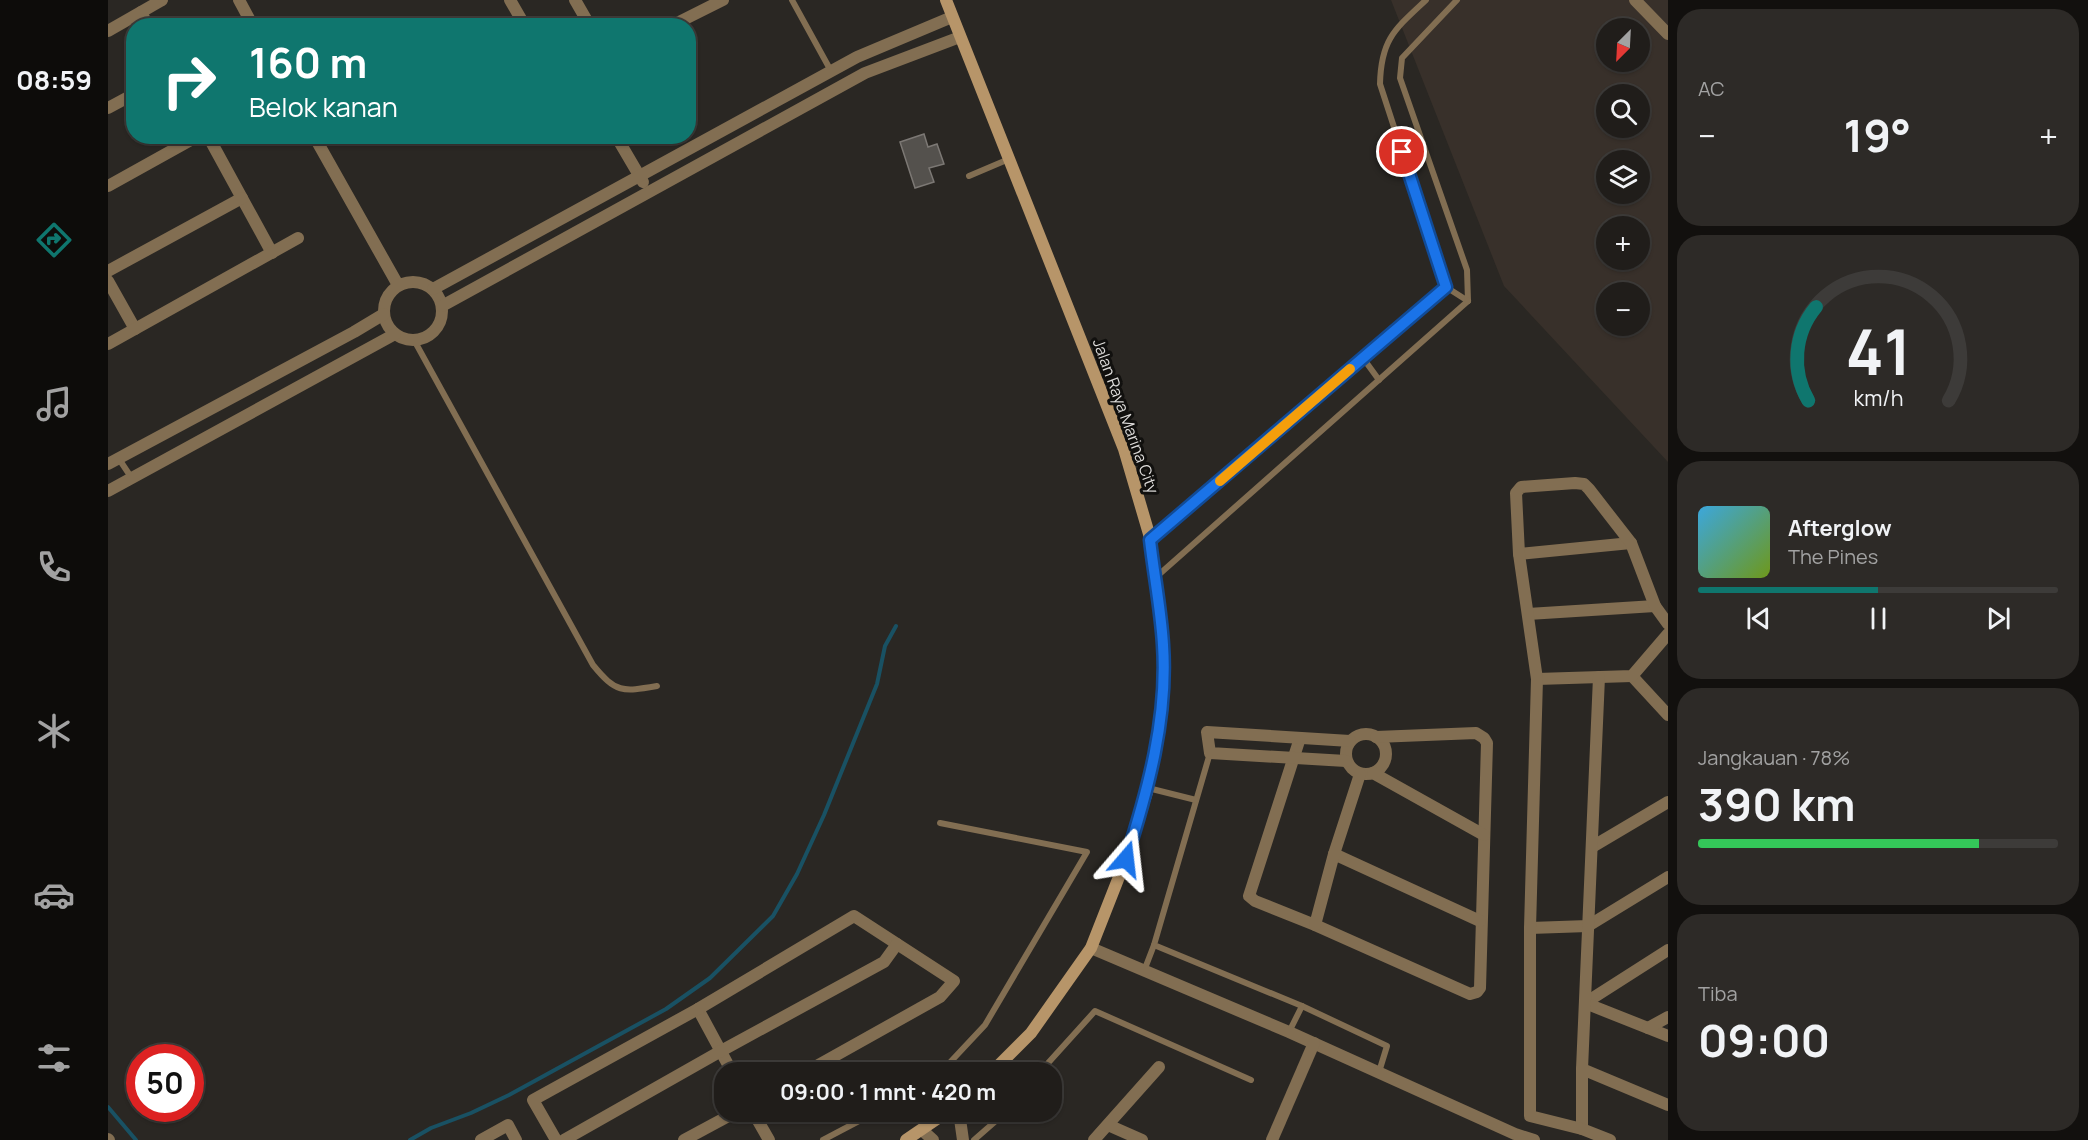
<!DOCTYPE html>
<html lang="id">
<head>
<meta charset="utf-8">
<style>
	body { margin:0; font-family:Manrope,sans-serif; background:#2d2a27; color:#f1f3f6; height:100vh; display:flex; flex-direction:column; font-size:22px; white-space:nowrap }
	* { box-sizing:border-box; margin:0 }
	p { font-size:20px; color:#a2a2a2 }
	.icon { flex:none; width:33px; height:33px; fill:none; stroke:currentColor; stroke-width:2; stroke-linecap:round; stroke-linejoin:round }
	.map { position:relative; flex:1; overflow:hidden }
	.details { display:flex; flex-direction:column; gap:9px; padding:9px; background:#12100e; width:420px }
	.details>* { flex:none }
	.hud { position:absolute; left:18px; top:18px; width:570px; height:126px; border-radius:24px; box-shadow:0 2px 4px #0004,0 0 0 2px #3d3b39; background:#0f766e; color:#fff; overflow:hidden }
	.needle { width:39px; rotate:204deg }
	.fabs { position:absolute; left:1488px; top:18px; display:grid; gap:12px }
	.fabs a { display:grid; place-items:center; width:54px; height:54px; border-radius:50%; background:#201d1a; box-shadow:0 2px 4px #0004,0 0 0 2px #3d3b39; font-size:30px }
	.speed { position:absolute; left:18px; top:1044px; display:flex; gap:12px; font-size:30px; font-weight:700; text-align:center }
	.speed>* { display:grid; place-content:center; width:78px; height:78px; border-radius:50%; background:#201d1a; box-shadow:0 2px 4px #0004,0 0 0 2px #3d3b39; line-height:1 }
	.speed .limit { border:9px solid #d22; background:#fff; color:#111 }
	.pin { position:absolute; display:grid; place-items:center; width:51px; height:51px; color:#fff; margin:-26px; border:3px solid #fff; border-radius:50%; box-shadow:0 2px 6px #0007 }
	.me { position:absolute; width:66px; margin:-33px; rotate:17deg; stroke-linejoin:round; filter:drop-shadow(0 0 4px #0008) }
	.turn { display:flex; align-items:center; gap:21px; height:126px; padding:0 24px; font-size:27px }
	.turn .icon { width:78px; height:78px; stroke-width:2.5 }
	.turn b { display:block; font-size:42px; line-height:51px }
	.big { font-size:45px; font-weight:700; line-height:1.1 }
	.details .card { flex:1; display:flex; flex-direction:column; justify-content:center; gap:9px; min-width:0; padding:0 21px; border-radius:24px; background:#2d2a27 }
	.details .dial { align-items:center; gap:0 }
	.dial svg { height:156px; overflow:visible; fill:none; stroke:#3d3b39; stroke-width:7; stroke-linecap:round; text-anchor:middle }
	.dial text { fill:#f1f3f6; stroke:none }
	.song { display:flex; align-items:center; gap:18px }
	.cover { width:72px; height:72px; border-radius:9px; background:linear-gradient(135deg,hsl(200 70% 55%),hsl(80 70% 35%)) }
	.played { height:6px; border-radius:3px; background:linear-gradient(90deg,#0f766e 50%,#3d3b39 50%) }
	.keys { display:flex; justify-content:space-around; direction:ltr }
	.heat { display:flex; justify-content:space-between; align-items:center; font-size:33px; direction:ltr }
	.charge { height:9px; border-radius:4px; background:linear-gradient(90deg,#34c759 78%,#3d3b39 0) }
	.trip { position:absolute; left:606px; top:1062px; width:348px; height:60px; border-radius:24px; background:#201d1a; box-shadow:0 2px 4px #0004,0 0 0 2px #3d3b39; font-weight:700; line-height:60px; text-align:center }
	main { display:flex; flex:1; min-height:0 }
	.tab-bar { display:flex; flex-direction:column; width:108px; justify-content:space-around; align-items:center; background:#0d0c0a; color:#a2a2a2 }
	.tab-bar .icon { width:42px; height:42px }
	.tab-bar .active { color:#0f766e }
	.tab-bar b { font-size:27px; color:#f1f3f6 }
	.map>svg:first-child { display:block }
	.built { fill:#38302a; fill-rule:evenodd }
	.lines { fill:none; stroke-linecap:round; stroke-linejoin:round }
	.stream { stroke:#195163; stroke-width:4 }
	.building { fill:#54514d; stroke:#7c7874; stroke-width:1.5 }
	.service { stroke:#826e52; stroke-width:6 }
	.minor { stroke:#826e52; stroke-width:12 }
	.secondary { stroke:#b79569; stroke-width:12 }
	.route-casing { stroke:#114b97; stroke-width:15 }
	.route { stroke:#1a73e8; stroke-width:10 }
	.slow { stroke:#f59e0b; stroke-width:10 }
	.labels { text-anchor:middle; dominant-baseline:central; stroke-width:6; stroke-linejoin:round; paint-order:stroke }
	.street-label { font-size:16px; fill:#dedcda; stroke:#11100e }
</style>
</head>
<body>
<main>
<nav class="tab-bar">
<b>08:59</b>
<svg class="icon active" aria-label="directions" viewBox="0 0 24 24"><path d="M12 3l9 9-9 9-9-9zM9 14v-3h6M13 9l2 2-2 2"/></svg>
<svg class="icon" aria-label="music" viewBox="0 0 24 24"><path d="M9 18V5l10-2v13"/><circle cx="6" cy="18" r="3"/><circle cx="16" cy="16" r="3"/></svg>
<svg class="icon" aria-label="phone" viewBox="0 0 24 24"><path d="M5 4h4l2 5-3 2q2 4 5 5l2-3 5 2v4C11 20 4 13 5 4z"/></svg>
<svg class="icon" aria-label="climate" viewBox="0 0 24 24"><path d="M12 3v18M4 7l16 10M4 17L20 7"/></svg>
<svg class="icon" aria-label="car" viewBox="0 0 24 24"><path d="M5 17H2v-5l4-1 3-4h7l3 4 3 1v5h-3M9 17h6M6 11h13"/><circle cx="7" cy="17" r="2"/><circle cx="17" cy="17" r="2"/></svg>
<svg class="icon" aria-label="filters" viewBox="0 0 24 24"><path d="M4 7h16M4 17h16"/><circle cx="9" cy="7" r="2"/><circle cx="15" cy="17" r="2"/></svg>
</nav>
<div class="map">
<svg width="1560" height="1140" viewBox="0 0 1560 1140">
	<rect width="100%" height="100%" fill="#2a2723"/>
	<path class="built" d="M 1283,0 L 1560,0 L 1560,462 L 1396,286 ZM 1498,28 L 1532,28 L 1532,62 L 1498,62 ZM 1498,94 L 1532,94 L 1532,128 L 1498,128 ZM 1498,160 L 1532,160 L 1532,194 L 1498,194 ZM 1498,226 L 1532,226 L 1532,260 L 1498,260 ZM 1498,292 L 1532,292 L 1532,326 L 1498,326 Z"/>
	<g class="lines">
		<g class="stream">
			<polyline points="0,1107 28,1140"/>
			<polyline points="302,1140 323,1128 363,1113 401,1095 558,1009 602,978 665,916 689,874 716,815 769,684 777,646 788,626"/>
		</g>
	</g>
	<polygon class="building" points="816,134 820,147 829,144 836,164 821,168 826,182 807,188 792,142"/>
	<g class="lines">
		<g class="service">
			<polyline points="684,0 723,71"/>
			<path d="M 1318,0 C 1287,29 1273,39 1272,84 L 1338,287 L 1360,301"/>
			<polyline points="1349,0 1294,58 1292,78 1359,270 1360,301"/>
			<polyline points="861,176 901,159"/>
			<path d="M 306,340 L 485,665 C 508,693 514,692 549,686"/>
			<polyline points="1255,358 1271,380"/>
			<polyline points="11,459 23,477"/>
			<polyline points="1042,540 1338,287"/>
			<polyline points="1047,578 1360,301"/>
			<polyline points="1102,753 1046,945 1194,1006 1279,1046 1271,1072"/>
			<polyline points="1040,788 1088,800"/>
			<polyline points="832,823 979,852 877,1025 833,1072"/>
			<polyline points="1036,971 1046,945"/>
			<polyline points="1181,1032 1194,1006"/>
			<polyline points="932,1072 987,1011 1143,1080"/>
			<polyline points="715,1140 768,1112"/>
			<polyline points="866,1140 898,1112"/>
		</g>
		<g class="minor">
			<polyline points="131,0 145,26"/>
			<polyline points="402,0 417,26"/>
			<polyline points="467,0 482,26"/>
			<polyline points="1527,0 1560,34"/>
			<polyline points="33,12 40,26"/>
			<polyline points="563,26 615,0"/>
			<polyline points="0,31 54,0"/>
			<polyline points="0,108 26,94"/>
			<polyline points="100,136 164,253"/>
			<polyline points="206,136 290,285"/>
			<polyline points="508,136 535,182"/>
			<polyline points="0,186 90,136"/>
			<polyline points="0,271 134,198"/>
			<polyline points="0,281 27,329"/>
			<circle cx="305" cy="311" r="29"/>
			<polyline points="325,289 749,57 844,17"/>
			<polyline points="334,306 757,73 852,37"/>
			<polyline points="0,344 190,238"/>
			<polyline points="0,464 246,332 276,314"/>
			<polyline points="0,491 287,334"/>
			<polyline points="1411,554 1523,543"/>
			<polyline points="1420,614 1547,606"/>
			<polyline points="1524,676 1560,715"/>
			<polyline points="1429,679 1524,676 1560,634"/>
			<circle cx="1258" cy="754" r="20"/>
			<polyline points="1192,738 1141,896 1147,901 1207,925 1362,994 1369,992 1372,988 1379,743 1376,738 1368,733 1268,737"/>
			<polyline points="1238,761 1102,753 1099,732 1242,741"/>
			<polyline points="1265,773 1376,835"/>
			<polyline points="1484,847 1560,802"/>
			<polyline points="1226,854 1372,921"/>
			<polyline points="1207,925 1226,854 1252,774"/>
			<polyline points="1422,928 1480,926 1560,877"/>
			<polyline points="983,948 1181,1032 1407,1134 1426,1140"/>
			<polyline points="1477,1003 1560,950"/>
			<polyline points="1477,1003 1560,1036"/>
			<polyline points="590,1009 624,1072"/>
			<polyline points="1540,1028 1560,1017"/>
			<polyline points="1474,1069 1560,1105"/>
			<polyline points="645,1112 661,1140"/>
			<polyline points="851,1112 855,1140"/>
			<polyline points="1000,1125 1034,1140"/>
			<polyline points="1474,1129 1474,1069 1491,677"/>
			<polyline points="814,1130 825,1140"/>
			<polyline points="0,1139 1,1140"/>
			<polyline points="373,1140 400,1125 408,1140"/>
			<polyline points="448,1140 425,1100 590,1009 746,916 846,981 832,997 698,1072"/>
			<polyline points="456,1140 613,1051 776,962 789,944"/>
			<polyline points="576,1140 628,1112"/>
			<polyline points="986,1140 1051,1067"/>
			<polyline points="1164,1140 1206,1043"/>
			<polyline points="1502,1140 1474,1129 1422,1116 1422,928 1429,679 1411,554 1408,493 1413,487 1467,483 1476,484 1481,489 1523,543 1547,606 1560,624"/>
		</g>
		<g class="secondary">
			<polyline points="838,0 1016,449 1041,534 1056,645 1053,717 1039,792 1018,859 983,948 923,1033 884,1072"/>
			<polyline points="798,1140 839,1112"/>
		</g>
	</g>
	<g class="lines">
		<defs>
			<path id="route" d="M 1018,859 C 1040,790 1060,718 1055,645 C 1053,610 1046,575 1042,540 L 1338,287 L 1294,152"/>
		</defs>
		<use href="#route" class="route-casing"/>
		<use href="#route" class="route"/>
		<polyline class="slow" points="1112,481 1242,369"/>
	</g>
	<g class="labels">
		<g class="street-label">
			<text transform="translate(1018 416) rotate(70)">Jalan Raya Marina City</text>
		</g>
	</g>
</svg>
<div class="fabs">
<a><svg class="needle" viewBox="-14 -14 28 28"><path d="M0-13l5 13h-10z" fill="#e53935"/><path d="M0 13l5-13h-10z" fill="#a2a2a2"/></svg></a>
<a><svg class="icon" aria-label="search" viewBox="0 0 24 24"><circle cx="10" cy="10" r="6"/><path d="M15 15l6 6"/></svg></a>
<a><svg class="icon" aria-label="layers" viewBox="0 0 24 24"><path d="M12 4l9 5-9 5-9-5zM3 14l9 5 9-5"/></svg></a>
<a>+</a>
<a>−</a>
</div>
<div class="speed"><div class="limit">50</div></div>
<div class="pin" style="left:1294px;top:152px;background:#d93025"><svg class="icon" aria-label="arrive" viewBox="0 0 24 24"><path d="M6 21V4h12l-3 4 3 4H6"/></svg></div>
<svg class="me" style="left:1018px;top:859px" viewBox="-20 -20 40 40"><path d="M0-17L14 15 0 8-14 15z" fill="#1a73e8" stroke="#fff" stroke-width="4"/></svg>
<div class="trip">09:00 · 1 mnt · 420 m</div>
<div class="hud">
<div class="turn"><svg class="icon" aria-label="right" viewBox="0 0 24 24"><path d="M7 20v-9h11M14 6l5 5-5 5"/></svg><div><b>160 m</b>Belok kanan</div></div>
</div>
</div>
<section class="details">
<div class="card"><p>AC</p>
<div class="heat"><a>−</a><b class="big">19°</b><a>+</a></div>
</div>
<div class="card dial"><svg viewBox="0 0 100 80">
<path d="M14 69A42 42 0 1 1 86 69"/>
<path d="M14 69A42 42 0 0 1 18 21" stroke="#0f766e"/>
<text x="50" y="56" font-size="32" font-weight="700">41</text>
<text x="50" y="72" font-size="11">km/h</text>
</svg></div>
<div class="card">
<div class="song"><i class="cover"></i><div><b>Afterglow</b><p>The Pines</p></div></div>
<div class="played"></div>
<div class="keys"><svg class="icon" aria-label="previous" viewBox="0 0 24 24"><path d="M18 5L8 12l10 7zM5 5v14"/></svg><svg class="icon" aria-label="pause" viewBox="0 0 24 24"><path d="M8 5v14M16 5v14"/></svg><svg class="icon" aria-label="next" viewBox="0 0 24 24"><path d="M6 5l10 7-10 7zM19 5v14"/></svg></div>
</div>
<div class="card"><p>Jangkauan · 78%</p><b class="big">390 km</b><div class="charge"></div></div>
<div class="card"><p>Tiba</p><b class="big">09:00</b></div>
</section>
</main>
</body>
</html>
